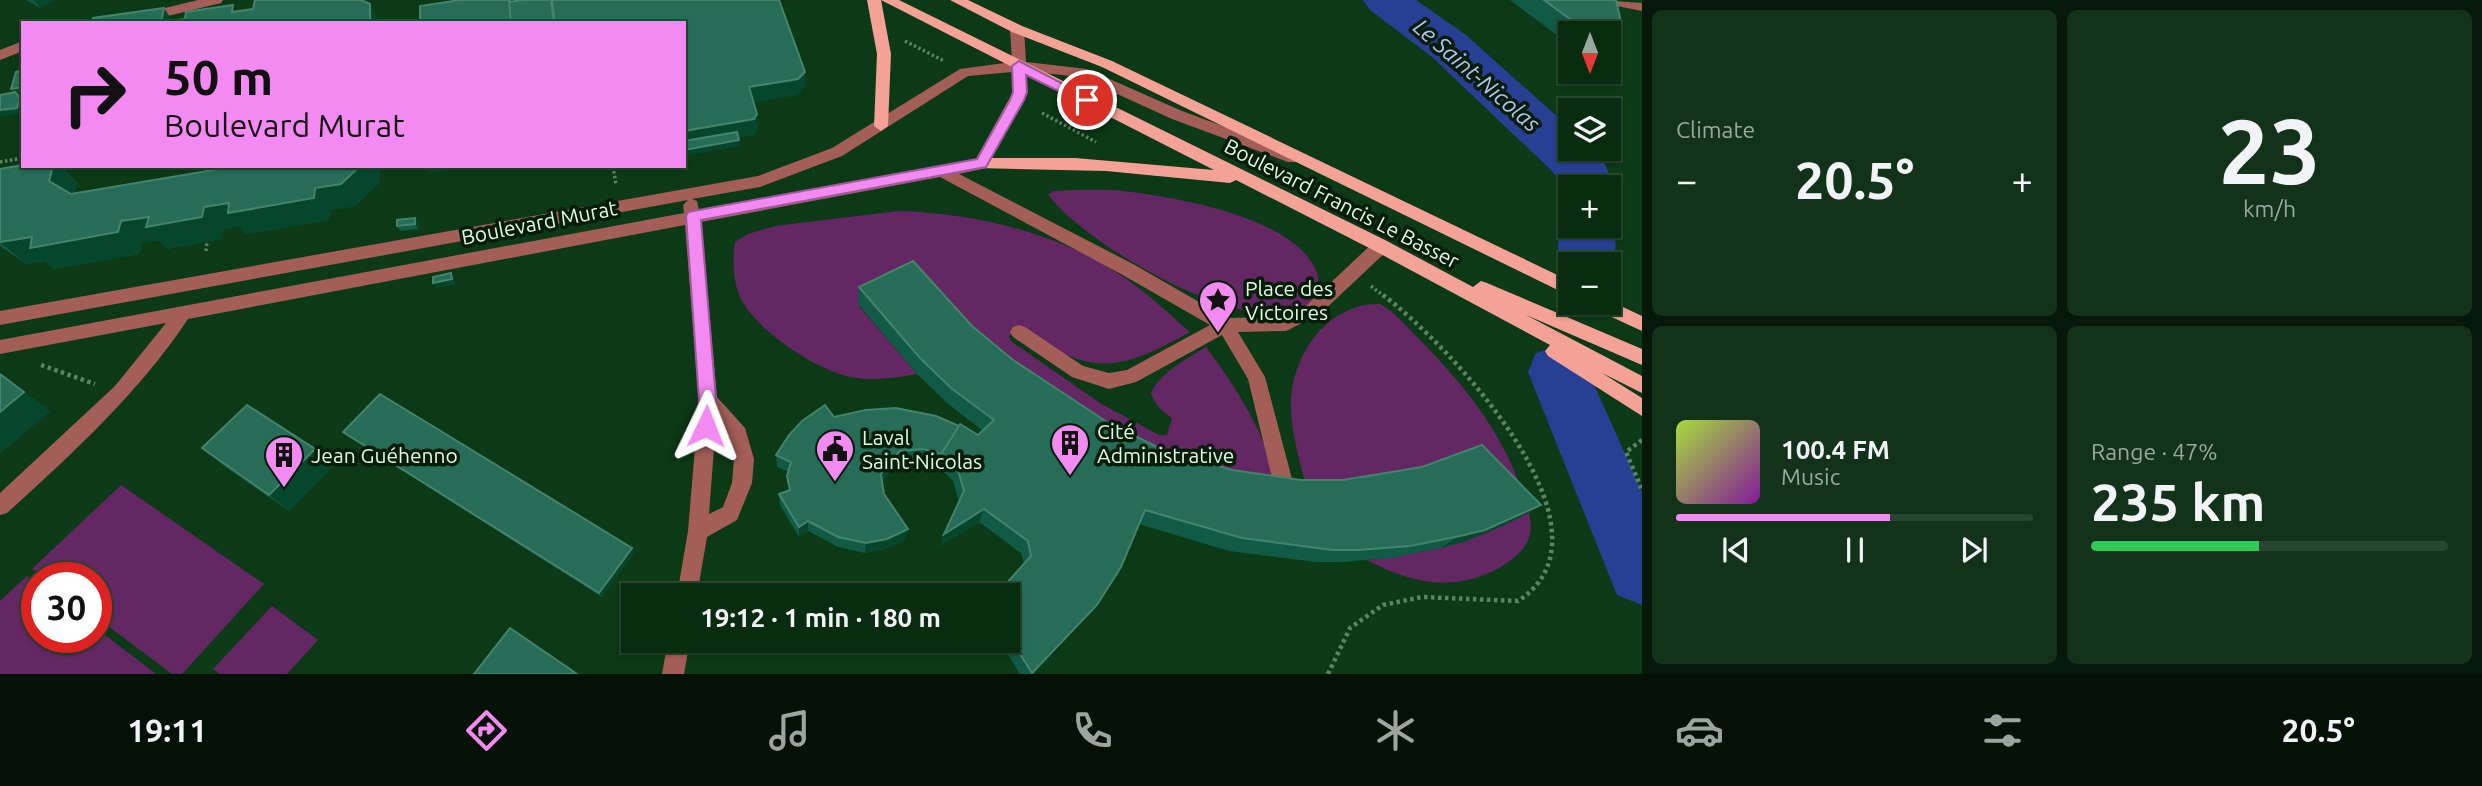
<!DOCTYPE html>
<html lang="en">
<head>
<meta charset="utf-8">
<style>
	body { margin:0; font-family:Ubuntu,sans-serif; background:#123319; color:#f1f3f6; height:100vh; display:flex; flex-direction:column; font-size:26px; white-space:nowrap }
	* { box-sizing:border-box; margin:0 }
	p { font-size:23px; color:#99a79f }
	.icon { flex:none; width:38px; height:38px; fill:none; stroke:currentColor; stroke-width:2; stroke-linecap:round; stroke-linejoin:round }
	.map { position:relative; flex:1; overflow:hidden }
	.details { display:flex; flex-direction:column; gap:10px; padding:10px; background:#051809; width:840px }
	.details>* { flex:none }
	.top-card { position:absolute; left:21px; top:21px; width:665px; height:147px; border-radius:0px; box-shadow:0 2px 5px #0004,0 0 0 2px #294730; background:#f38af2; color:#111; overflow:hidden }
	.needle { width:46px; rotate:180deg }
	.tools { position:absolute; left:1558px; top:21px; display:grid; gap:14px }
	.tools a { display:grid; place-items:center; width:63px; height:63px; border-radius:0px; background:#092b10; box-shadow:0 2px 5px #0004,0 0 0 2px #294730; font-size:35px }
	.speed { position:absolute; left:21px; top:562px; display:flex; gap:14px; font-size:35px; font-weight:700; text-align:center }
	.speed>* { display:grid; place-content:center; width:91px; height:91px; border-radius:50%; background:#092b10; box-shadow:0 2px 5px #0004,0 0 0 2px #294730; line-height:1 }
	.speed .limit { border:10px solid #d22; background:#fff; color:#111 }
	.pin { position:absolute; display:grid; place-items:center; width:60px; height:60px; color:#fff; margin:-30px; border:4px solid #fff; border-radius:50%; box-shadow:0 2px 7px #0007 }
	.me { position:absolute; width:77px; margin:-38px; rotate:2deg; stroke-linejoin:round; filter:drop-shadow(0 0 5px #0008) }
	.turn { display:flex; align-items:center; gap:24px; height:147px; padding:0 28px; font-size:32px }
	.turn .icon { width:91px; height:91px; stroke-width:2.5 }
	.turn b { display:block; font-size:49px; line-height:60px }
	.big { font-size:52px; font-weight:600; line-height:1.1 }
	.details .card { flex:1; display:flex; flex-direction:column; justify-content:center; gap:10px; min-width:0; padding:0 24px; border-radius:10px; background:#123319 }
	.details .dial { align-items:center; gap:0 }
	.dial b { font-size:91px; line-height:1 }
	.song { display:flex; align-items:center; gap:21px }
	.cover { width:84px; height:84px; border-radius:10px; background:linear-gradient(135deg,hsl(80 70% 55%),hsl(290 70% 35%)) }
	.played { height:7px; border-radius:4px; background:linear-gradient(90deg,#f38af2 60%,#294730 60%) }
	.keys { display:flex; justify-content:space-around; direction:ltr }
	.heat { display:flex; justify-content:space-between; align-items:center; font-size:38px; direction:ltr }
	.charge { height:10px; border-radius:5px; background:linear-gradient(90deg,#34c759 47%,#294730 0) }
	.details .tiles { flex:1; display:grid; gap:10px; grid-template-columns:repeat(2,1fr) }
	.trip { position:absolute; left:621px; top:583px; width:399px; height:70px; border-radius:0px; background:#092b10; box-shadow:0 2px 5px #0004,0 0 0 2px #294730; font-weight:600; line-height:70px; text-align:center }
	.menu { display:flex; height:112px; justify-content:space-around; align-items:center; background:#041106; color:#99a79f }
	.menu .icon { width:49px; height:49px }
	.menu .selected { color:#f38af2 }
	.menu b { font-size:32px; color:#f1f3f6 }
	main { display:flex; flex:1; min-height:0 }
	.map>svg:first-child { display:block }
	.green { fill:#632763 }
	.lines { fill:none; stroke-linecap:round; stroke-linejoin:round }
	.river { fill:#284093; fill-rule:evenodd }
	.path-far1 { stroke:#5c8363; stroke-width:3.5; stroke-dasharray:2.5 2.5; stroke-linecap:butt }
	.path { stroke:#5c8363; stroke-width:4.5; stroke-dasharray:3.5 3.5; stroke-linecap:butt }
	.minor { fill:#a35f57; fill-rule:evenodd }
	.major { fill:#f4a196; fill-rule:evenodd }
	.wall { fill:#115b46 }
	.shaded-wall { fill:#06462c }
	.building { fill:#276c56; stroke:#44836c; stroke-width:2 }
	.route { fill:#f38af2; stroke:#9e5a9d; stroke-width:2 }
	.labels { text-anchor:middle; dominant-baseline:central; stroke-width:7; stroke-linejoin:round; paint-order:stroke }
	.street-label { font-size:21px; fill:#defce1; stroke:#051c09 }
	.poi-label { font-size:21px; fill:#defce1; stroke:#051c09; text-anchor:start }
	.water-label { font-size:23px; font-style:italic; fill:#b0c3f1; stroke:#051c09 }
</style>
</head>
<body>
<main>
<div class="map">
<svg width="1642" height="674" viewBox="0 0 1642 674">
	<rect width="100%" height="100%" fill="#0c3916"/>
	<g class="green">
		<path d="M 1054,191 C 1077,190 1101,189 1123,191 C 1175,197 1297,217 1317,273 C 1320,282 1320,295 1313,302 C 1261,351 1079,241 1048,194 Z"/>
		<path d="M 898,211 C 974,213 1055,232 1119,274 C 1144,290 1167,312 1190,332 C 1120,371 1089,379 1022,326 L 1017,327 L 1009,337 L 1011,341 L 1100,403 L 1159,435 L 1167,435 L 1172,418 C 1162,411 1155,405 1151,393 C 1160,372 1187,359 1206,347 C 1238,390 1269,438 1278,492 L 1198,479 L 858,305 L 917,374 C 895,378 869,382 847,376 C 812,367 760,332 742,301 C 733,284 732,261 735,242 L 748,234 L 775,226 Z"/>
		<path d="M 1380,304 C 1394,311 1405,325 1416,336 C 1460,380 1500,428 1521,488 C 1526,502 1533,519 1530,534 C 1526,554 1500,569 1484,575 C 1442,591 1405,580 1367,560 C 1419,555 1472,543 1518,518 L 1308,494 C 1302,468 1291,434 1291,408 C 1290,357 1326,303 1380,304 Z"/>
		<polygon points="121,485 264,584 182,674 172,674 96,617 96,578 44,577 32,569"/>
		<polygon points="27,576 37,583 37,637 96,637 96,628 156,674 0,674 0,601"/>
		<polygon points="272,606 318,640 287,674 220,674 213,669"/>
	</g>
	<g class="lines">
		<g class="river">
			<polygon points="1363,0 1416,0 1466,35 1570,128 1570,149 1592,149 1603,160 1615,187 1608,198 1608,187 1570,187 1569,201 1560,181 1550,169 1432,57 1370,10"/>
			<path d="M 1569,211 L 1570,226 L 1608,226 L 1608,213 C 1618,231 1618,256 1608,275 L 1608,264 L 1570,264 L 1570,281 L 1566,280 C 1554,257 1556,234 1569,211 Z"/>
			<polygon points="1558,346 1580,353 1642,492 1642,605 1617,595 1528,372 1536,353"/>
		</g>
		<g class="path-far1">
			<polyline points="905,41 944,61"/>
			<polyline points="1042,113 1096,142"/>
			<polyline points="0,162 23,158"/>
			<polyline points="613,166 616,185"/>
			<polyline points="206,251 207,241"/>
			<polyline points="1371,286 1385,297"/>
		</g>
		<g class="path">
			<polyline points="41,365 95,384"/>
			<polyline points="1642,440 1626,452 1642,490"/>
			<path d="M 1328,674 L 1350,628 L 1383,605 L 1422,597 L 1518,601 C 1627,531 1446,342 1383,295"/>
		</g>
		<g class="minor">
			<polygon points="198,0 223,0 221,3 139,23 113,23 120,19"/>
			<polygon points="1600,0 1642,3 1642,11 1602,3"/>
			<path d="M 1017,25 L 1024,29 L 1026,62 L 1087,69 L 1182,111 L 1298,154 L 1301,158 L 1298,162 L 1288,162 L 1172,119 L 1080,77 L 1026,71 L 1027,92 L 986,168 L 959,174 L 1133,264 L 1227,318 L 1284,317 L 1308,304 L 1375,241 L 1387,241 L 1389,246 L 1387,251 L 1320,314 L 1286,331 L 1238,332 L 1265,377 L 1296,494 L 1293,500 L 1286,503 L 1279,500 L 1276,494 L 1248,379 L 1222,335 L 1136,382 L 1109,389 L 1072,377 L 1013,337 L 1010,332 L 1013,327 L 1019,325 L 1025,327 L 1083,366 L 1109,373 L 1127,370 L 1210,325 L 1121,274 L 940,177 L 701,222 L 717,397 L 745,428 L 754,459 L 752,483 L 737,520 L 707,537 L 697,595 L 677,595 L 688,531 L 699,400 L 685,225 L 188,319 C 138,394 73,453 7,513 L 0,515 L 0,493 L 115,386 L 166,323 L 0,354 L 0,340 L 684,213 L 683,205 L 688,200 L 0,325 L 0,311 L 758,176 L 832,148 L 960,69 L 1012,62 L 1010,29 ZM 1012,72 L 1013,92 L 976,159 L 699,210 L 697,201 L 692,199 L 760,187 L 842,156 L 968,76 ZM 716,422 L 730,438 L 734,459 L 732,483 L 723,507 L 709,514 Z"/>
			<polygon points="23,41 23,51 0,60 0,50"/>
			<polygon points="668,640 690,640 684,674 662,674"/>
		</g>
		<g class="major">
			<polygon points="867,0 881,0 891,54 888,126 881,131 874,126 877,54"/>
			<polygon points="881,0 899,0 1387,241 1473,287 1481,281 1487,283 1642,349 1642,365 1526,315 1642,376 1642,393 1602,373 1642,398 1642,416 1548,356 1545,351 1550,345 1375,251 1236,180 1230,183 1106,171 976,168 973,164 981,158 1075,158 1214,170"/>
			<polygon points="950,0 968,0 1022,26 1112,61 1570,281 1570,296 1102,67 1012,32"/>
			<polygon points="1608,300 1642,316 1642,331 1592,308 1589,303 1608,303"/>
		</g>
	</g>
	<g class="wall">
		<polygon points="26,0 54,0 40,8"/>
		<polygon points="1510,0 1616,0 1608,33 1570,33 1570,45"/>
		<polygon points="23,166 60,166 77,183 74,194 237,166 380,166 379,183 355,206 330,210 329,220 246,234 240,226 223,229 221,239 167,249 159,240 142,243 139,254 54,269 45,261 26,264 0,246 0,169"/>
		<polygon points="415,218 419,223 418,229 400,231 397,226"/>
		<polygon points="859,287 972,326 1013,360 1107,422 1159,448 1232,470 1519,518 1464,542 1440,548 1391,558 1341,562 1316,562 1229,551 1139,524 1088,615 1033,674 1020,674 999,640 1008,640 1008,595 1024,564 1021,553 979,522 940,546 959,502 953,481 938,466 921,461 898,463 882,480 884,494 905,540 885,549 865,553 838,547 808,531 799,537 780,505 779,494 789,490 787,476 789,472 777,467 776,455 834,417 978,435 983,431 947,403 917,374 858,304"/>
		<polygon points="343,432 632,548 634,552 602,597 348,436"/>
		<polygon points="202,448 333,466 289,511 224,466"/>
	</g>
	<g class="shaded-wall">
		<polygon points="34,0 54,0 40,8"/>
		<polygon points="370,4 379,23 370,23"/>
		<polygon points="164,8 174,23 161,23"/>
		<polygon points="1622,26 1608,42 1608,33 1603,33"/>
		<polygon points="805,72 805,87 798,95 751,103 749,87"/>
		<polygon points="23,87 22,113 0,117 0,110 20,98 11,89"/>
		<polygon points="757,114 758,129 755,135 684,147 684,131"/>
		<polygon points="739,140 740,146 684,156 684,150"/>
		<polygon points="53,166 60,166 77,183 72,203 49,181"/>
		<polygon points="360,166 380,166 379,183 355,206 330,210 329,220 246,234 240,226 223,229 221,239 167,249 159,240 142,243 139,254 54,269 45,261 26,264 1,243 315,188"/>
		<polygon points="426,166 470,166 430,173"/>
		<polygon points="415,218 419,223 418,229 415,224"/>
		<polygon points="451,273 454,278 455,285 436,288 433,283"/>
		<polygon points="0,374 51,411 0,454"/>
		<polygon points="315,449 333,466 289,511 269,495"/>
		<polygon points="900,451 898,463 881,480 881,475 883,469"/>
		<polygon points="1541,505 1519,518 1464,542 1440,548 1460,536"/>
		<polygon points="984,509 979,522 940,546 944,534"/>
		<polygon points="808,521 808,531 799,537 799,527"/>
		<polygon points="908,529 905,540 885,549 865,553 866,543"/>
		<polygon points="632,548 634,552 602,597 599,593"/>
	</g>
	<g class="building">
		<polygon points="255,0 361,0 370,4 370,23 92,23 93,18 164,8 161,22 185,19 186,12 233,5 232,12 253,9"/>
		<polygon points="460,0 510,0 511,23 420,23 420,6"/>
		<polygon points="522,0 551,0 554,23 511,23 509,2"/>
		<polygon points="552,0 779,0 805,72 798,79 749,87 757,114 754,119 684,131 684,23 555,23"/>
		<polygon points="1544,0 1616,0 1622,26 1603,33 1589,33"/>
		<polygon points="23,71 23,87 11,89 16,72"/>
		<polygon points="23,91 23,102 19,103"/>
		<polygon points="15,92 20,98 17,108 0,110 0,95"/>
		<polygon points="737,132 739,140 684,150 684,141"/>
		<polygon points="23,165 23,166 53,166 49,181 71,194 237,166 360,166 341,184 315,188 314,198 228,213 229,203 204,207 202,217 146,227 149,217 121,221 118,232 30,248 32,237 0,242 0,169"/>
		<polygon points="415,218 415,224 397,226 397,220"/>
		<polygon points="913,261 972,326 1013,360 1107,422 1159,448 1232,470 1301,480 1343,480 1422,467 1482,445 1541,505 1485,530 1460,536 1410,546 1358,550 1332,550 1242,538 1145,510 1121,567 1097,605 1032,673 1008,635 1008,595 996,595 1031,556 1028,541 984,509 944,534 964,491 957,467 941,452 960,424 978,435 994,420 951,388 920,358 859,287"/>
		<polygon points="451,273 452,279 433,283 433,277"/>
		<polygon points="0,374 24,392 0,412"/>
		<polygon points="380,394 632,548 599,593 343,432"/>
		<polygon points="247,405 315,449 269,495 202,448"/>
		<polygon points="825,405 834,417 866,410 896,408 936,416 959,426 941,454 923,449 900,451 883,469 881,475 884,494 908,529 887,539 866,543 838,537 808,521 799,527 779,494 790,490 787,476 791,462 776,455 789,435 802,421"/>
		<polygon points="510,628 577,674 474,674"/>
	</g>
	<polygon class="route" points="1019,61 1094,100 1092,103 1083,103 1026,75 1027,92 1024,100 986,167 701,220 716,400 712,432 706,434 700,432 697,426 699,400 686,216 688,212 977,159 1010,100 1013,92 1012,66"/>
	<defs>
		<symbol id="sight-pin" viewBox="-11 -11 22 30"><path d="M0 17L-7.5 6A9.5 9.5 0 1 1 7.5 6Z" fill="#f38af2" stroke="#051c09"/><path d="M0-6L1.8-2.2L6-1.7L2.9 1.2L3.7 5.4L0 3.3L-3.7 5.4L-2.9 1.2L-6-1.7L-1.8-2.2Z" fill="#111"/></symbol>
		<symbol id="building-pin" viewBox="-11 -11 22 30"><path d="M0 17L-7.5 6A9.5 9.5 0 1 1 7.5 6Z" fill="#f38af2" stroke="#051c09"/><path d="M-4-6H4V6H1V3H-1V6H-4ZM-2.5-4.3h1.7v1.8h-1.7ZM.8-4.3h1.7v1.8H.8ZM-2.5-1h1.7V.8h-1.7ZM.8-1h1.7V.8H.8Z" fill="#111"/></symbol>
		<symbol id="civic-pin" viewBox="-11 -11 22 30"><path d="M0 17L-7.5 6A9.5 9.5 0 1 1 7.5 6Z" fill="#f38af2" stroke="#051c09"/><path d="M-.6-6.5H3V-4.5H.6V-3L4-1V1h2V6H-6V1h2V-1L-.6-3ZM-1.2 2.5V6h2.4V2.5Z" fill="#111"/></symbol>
	</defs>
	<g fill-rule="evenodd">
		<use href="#sight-pin" x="1196" y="278" width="44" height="60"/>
		<use href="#building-pin" x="1048" y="421" width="44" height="60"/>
		<use href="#civic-pin" x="813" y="427" width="44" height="60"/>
		<use href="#building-pin" x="262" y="433" width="44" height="60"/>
	</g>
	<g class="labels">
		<g class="street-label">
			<text transform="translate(1342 203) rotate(27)">Boulevard Francis Le Basser</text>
			<text transform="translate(539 222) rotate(-11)">Boulevard Murat</text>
		</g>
		<g class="poi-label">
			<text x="1245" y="288">Place des<tspan x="1245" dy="24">Victoires</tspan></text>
			<text x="1097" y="431">Cité<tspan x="1097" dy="24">Administrative</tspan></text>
			<text x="862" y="437">Laval<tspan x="862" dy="24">Saint-Nicolas</tspan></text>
			<text x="311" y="455">Jean Guéhenno</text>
		</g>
		<g class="water-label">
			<text transform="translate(1477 75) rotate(41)">Le Saint-Nicolas</text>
		</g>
	</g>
</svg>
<div class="tools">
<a><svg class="needle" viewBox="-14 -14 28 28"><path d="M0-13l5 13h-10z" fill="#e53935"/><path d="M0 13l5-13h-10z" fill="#99a79f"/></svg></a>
<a><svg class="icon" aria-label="layers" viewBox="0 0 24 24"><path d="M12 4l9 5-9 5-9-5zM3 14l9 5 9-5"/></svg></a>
<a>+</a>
<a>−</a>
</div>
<div class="speed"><div class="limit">30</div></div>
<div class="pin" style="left:1087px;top:100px;background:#d93025"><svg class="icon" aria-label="arrive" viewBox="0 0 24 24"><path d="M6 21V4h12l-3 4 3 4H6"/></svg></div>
<svg class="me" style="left:706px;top:426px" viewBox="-20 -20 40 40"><path d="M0-17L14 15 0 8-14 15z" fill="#f38af2" stroke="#fff" stroke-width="4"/></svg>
<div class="trip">19:12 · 1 min · 180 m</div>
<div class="top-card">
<div class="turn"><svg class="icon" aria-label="right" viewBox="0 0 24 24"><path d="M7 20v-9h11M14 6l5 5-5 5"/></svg><div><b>50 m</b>Boulevard Murat</div></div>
</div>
</div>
<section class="details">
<div class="tiles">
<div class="card"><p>Climate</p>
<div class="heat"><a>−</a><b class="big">20.5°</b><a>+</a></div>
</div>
<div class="card dial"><b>23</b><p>km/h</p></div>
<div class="card">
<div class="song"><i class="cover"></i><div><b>100.4 FM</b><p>Music</p></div></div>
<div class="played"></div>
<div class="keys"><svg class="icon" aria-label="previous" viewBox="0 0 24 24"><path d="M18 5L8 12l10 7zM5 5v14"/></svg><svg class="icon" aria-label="pause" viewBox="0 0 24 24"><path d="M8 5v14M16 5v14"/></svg><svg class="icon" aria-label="next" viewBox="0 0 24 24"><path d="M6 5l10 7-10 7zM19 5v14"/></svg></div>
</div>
<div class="card"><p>Range · 47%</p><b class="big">235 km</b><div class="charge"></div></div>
</div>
</section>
</main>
<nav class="menu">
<b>19:11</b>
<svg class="icon selected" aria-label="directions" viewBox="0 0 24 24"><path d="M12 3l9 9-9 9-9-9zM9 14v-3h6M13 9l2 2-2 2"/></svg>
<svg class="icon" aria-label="music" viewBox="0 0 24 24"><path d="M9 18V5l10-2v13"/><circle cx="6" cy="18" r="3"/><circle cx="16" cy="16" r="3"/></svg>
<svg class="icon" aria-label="phone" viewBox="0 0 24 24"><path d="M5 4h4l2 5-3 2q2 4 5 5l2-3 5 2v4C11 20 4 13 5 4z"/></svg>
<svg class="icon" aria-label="climate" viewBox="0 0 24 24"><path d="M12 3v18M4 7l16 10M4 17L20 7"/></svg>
<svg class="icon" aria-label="car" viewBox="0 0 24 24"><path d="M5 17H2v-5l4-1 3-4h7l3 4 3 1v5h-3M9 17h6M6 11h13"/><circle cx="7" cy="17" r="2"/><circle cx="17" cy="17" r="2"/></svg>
<svg class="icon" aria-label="filters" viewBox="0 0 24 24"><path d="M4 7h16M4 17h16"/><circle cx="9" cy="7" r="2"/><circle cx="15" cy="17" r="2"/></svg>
<b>20.5°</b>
</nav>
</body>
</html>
